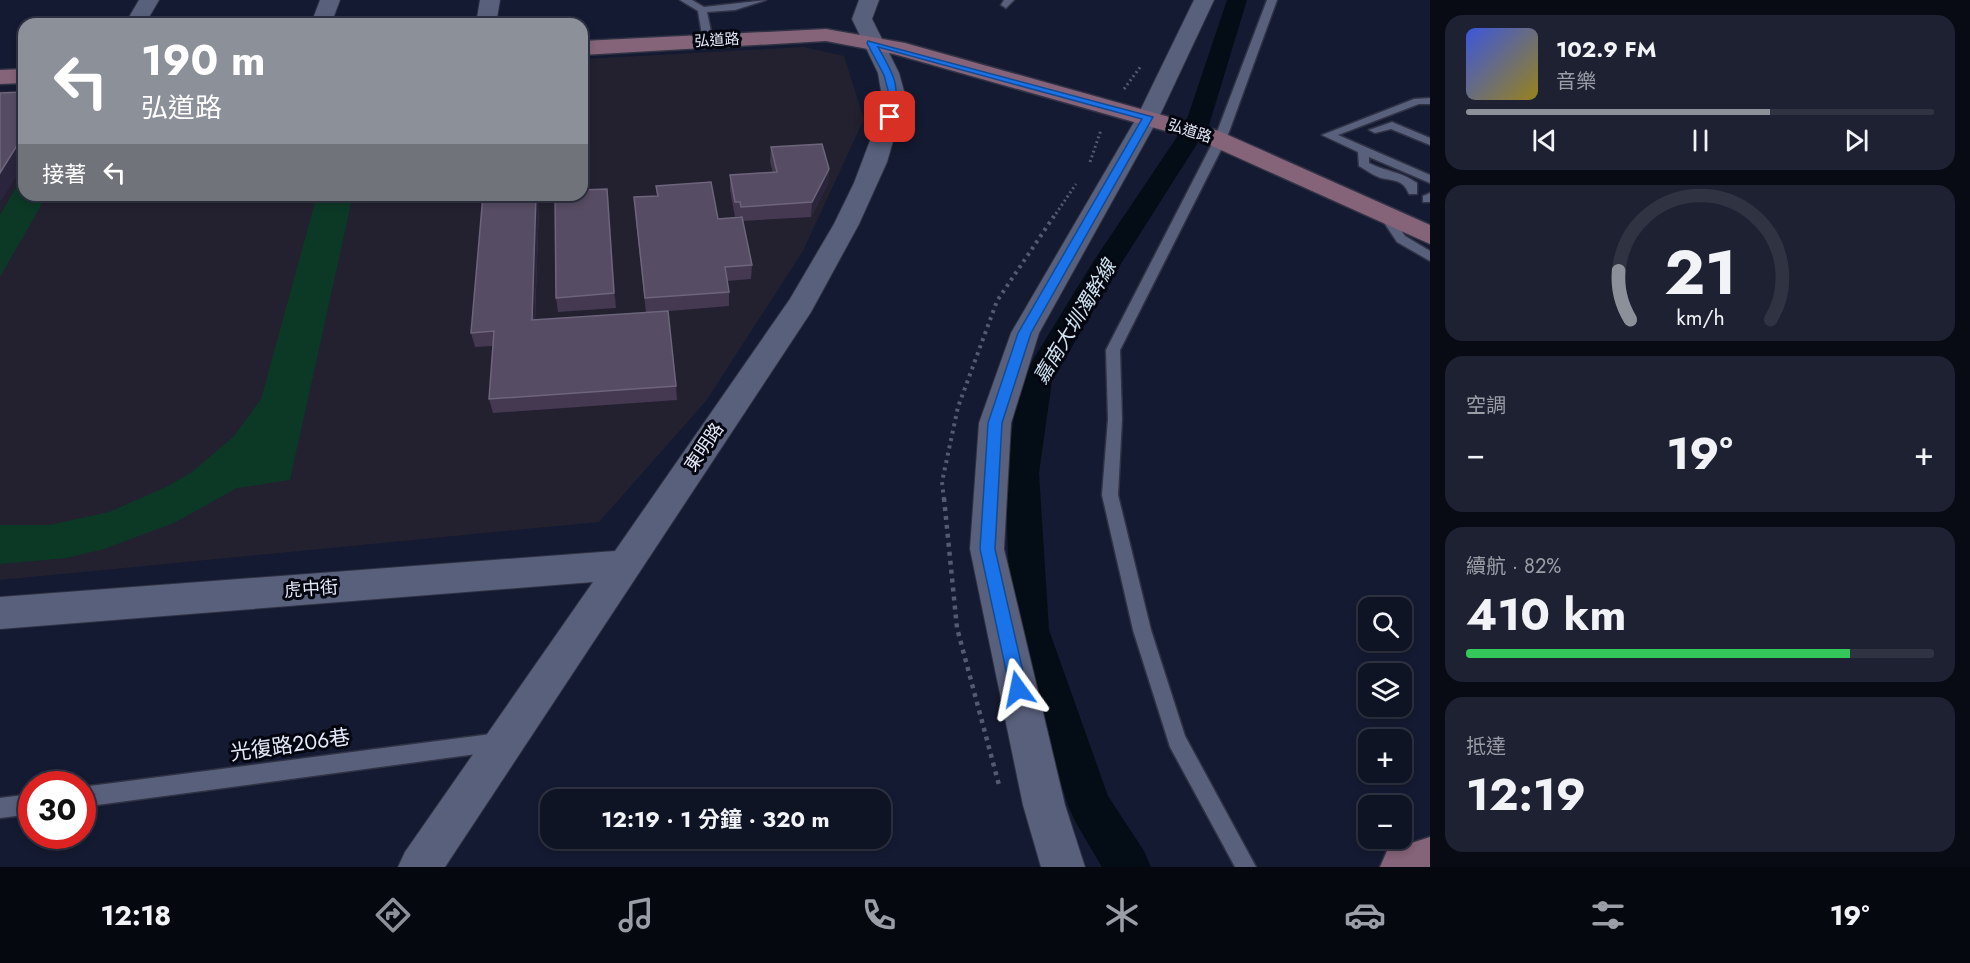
<!DOCTYPE html>
<html lang="zh-TW">
<head>
<meta charset="utf-8">
<style>
	body { margin:0; font-family:Jost,"Noto Sans TC",sans-serif; background:#1d2132; color:#f1f3f6; height:100vh; display:flex; flex-direction:column; font-size:22px; white-space:nowrap }
	* { box-sizing:border-box; margin:0 }
	p { font-size:20px; color:#9b9ea7 }
	.icon { flex:none; width:33px; height:33px; fill:none; stroke:currentColor; stroke-width:2; stroke-linecap:round; stroke-linejoin:round }
	.map { position:relative; flex:1; overflow:hidden }
	.panel { display:flex; flex-direction:column; gap:15px; padding:15px; background:#080b14; width:540px }
	.panel>* { flex:none }
	.hud { position:absolute; left:18px; top:18px; width:570px; height:183px; border-radius:18px; box-shadow:0 3px 9px #0003,0 0 0 2px #2f3342; background:#8c9099; color:#fff; overflow:hidden }
	.buttons { position:absolute; left:1358px; top:597px; display:grid; gap:12px }
	.buttons a { display:grid; place-items:center; width:54px; height:54px; border-radius:12px; background:#0f1425; box-shadow:0 3px 9px #0003,0 0 0 2px #2f3342; font-size:30px }
	.speed { position:absolute; left:18px; top:771px; display:flex; gap:12px; font-size:30px; font-weight:700; text-align:center }
	.speed>* { display:grid; place-content:center; width:78px; height:78px; border-radius:50%; background:#0f1425; box-shadow:0 3px 9px #0003,0 0 0 2px #2f3342; line-height:1 }
	.speed .limit { border:9px solid #d22; background:#fff; color:#111 }
	.pin { position:absolute; display:grid; place-items:center; width:51px; height:51px; color:#fff; margin:-26px; border-radius:12px; box-shadow:0 3px 9px #0006 }
	.me { position:absolute; width:66px; margin:-33px; rotate:348deg; stroke-linejoin:round; filter:drop-shadow(0 0 4px #0008) }
	.turn { display:flex; align-items:center; gap:21px; height:126px; padding:0 24px; font-size:27px }
	.turn .icon { width:78px; height:78px; stroke-width:2.5 }
	.turn b { display:block; font-size:42px; line-height:51px }
	.then { display:flex; align-items:center; height:57px; padding:0 24px; background:#0003; gap:12px; font-size:22px }
	.big { font-size:45px; font-weight:700; line-height:1.1 }
	.panel .widget { flex:1; display:flex; flex-direction:column; justify-content:center; gap:9px; min-width:0; padding:0 21px; border-radius:18px; background:#1d2132 }
	.panel .dial { align-items:center; gap:0 }
	.dial svg { height:156px; overflow:visible; fill:none; stroke:#2f3342; stroke-width:7; stroke-linecap:round; text-anchor:middle }
	.dial text { fill:#f1f3f6; stroke:none }
	.song { display:flex; align-items:center; gap:18px }
	.cover { width:72px; height:72px; border-radius:9px; background:linear-gradient(135deg,hsl(230 70% 55%),hsl(50 70% 35%)) }
	.played { height:6px; border-radius:3px; background:linear-gradient(90deg,#8c9099 65%,#2f3342 65%) }
	.keys { display:flex; justify-content:space-around; direction:ltr }
	.heat { display:flex; justify-content:space-between; align-items:center; font-size:33px; direction:ltr }
	.charge { height:9px; border-radius:4px; background:linear-gradient(90deg,#34c759 82%,#2f3342 0) }
	.trip { position:absolute; left:540px; top:789px; width:351px; height:60px; border-radius:18px; background:#0f1425; box-shadow:0 3px 9px #0003,0 0 0 2px #2f3342; font-weight:700; line-height:60px; text-align:center }
	.tabs { display:flex; height:96px; justify-content:space-around; align-items:center; background:#06080f; color:#9b9ea7 }
	.tabs .icon { width:42px; height:42px }
	.tabs .active { color:#8c9099 }
	.tabs b { font-size:27px; color:#f1f3f6 }
	main { display:flex; flex:1; min-height:0 }
	.map>svg:first-child { display:block }
	.education { fill:#232030 }
	.green { fill:#0c3826 }
	.lines { fill:none; stroke-linecap:round; stroke-linejoin:round }
	.canal { fill:#040d15; fill-rule:evenodd }
	.lane-casing { stroke:#303245; stroke-width:3 }
	.street-casing { stroke:#303245; stroke-width:2 }
	.secondary-casing { stroke:#303245; stroke-width:3 }
	.path-far2 { stroke:#545a6f; stroke-width:3; stroke-dasharray:2 3; stroke-linecap:butt }
	.path-far1 { stroke:#545a6f; stroke-width:4; stroke-dasharray:3 4.5; stroke-linecap:butt }
	.path { stroke:#545a6f; stroke-width:4.5; stroke-dasharray:4 5; stroke-linecap:butt }
	.lane { fill:#58607c; fill-rule:evenodd }
	.street { fill:#58607c; fill-rule:evenodd }
	.secondary { fill:#856378; fill-rule:evenodd }
	.wall { fill:#453951 }
	.shaded-wall { fill:#2a253c }
	.building { fill:#564c63; stroke:#6d657b; stroke-width:1.5 }
	.route { fill:#1a73e8; stroke:#114b97; stroke-width:1.5 }
	.labels { text-anchor:middle; dominant-baseline:central; stroke-width:6; stroke-linejoin:round; paint-order:stroke }
	.far-street-label { font-size:15px; fill:#e5eafa; stroke:#04060f }
	.street-label { font-size:18px; fill:#e5eafa; stroke:#04060f }
	.water-label { font-size:20px; font-style:italic; fill:#cfe3f1; stroke:#04060f }
	.near-street-label { font-size:21px; fill:#e5eafa; stroke:#04060f }
</style>
</head>
<body>
<main>
<div class="map">
<svg width="1430" height="867" viewBox="0 0 1430 867">
	<rect width="100%" height="100%" fill="#141a31"/>
	<polygon class="education" points="804,47 844,56 864,119 803,251 706,401 599,522 0,580 0,91 24,90 24,195 582,195 582,59"/>
	<g class="green">
		<polygon points="24,174 24,195 47,195 0,277 0,215"/>
		<polygon points="317,195 353,195 290,480 237,488 174,523 104,549 67,558 0,564 0,525 49,525 109,512 166,487 192,472 234,436 261,399"/>
	</g>
	<g class="lines">
		<polygon class="canal" points="1227,0 1247,0 1209,125 1117,270 1052,381 1039,473 1049,630 1108,796 1144,851 1151,867 1102,867 1076,823 1069,808 1011,630 1005,473 1020,381 1093,262 1185,125"/>
		<defs>
			<g id="lane">
				<polygon points="680,0 692,0 704,7 766,0 735,10 707,12 713,41 708,44 703,41 698,11"/>
				<polygon points="1004,0 1014,0 1006,8 1001,5"/>
				<polygon points="1267,0 1277,0 1226,140 1120,350 1122,419 1118,495 1151,630 1185,736 1256,867 1235,867 1170,747 1133,630 1102,495 1108,419 1106,350 1214,140"/>
				<path d="M 1430,98 L 1430,104 L 1419,104 L 1338,135 L 1430,175 L 1430,183 L 1369,157 L 1369,163 C 1387,172 1400,171 1417,183 L 1417,194 L 1409,194 C 1403,179 1394,181 1381,178 C 1374,176 1366,170 1359,166 L 1358,152 L 1322,135 L 1414,99 Z"/>
				<polygon points="1392,122 1430,138 1430,145 1391,129 1375,133 1369,130"/>
				<polygon points="1430,193 1430,202 1423,202 1423,196"/>
				<polygon points="1385,211 1389,212 1405,236 1430,251 1430,261 1397,242 1379,215"/>
				<polygon points="499,733 506,735 509,742 506,749 499,751 82,807 82,787"/>
				<polygon points="32,794 32,814 0,818 0,798"/>
			</g>
			<g id="street">
				<polygon points="139,0 159,0 145,24 125,24"/>
				<polygon points="320,0 340,0 331,24 311,24"/>
				<polygon points="480,0 500,0 496,24 476,24"/>
				<polygon points="859,0 879,0 872,19 899,73 904,91 904,103 887,162 859,224 811,312 445,867 398,867 405,852 593,582 0,629 0,597 615,551 790,299 834,224 854,183 877,122 882,97 878,73 852,19"/>
				<polygon points="1194,0 1214,0 1159,117 1039,333 1011,423 1004,549 1065,805 1085,867 1041,867 1023,805 970,549 979,423 1011,333 1137,117"/>
			</g>
			<g id="secondary">
				<polygon points="826,29 905,43 1219,131 1430,225 1430,244 1201,141 894,54 826,41 582,55 582,41"/>
				<polygon points="24,69 24,83 0,84 0,70"/>
				<polygon points="1430,837 1430,867 1380,867 1387,851"/>
			</g>
		</defs>
		<use href="#lane" class="lane-casing"/>
		<use href="#street" class="street-casing"/>
		<use href="#secondary" class="secondary-casing"/>
		<g class="path-far2">
			<polyline points="1124,89 1141,66"/>
			<polyline points="1090,162 1101,130"/>
			<polyline points="1053,218 1076,184"/>
		</g>
		<polyline class="path-far1" points="944,500 942,482 958,407 997,301 1054,216"/>
		<polyline class="path" points="944,498 957,628 999,785"/>
		<use href="#lane" class="lane"/>
		<use href="#street" class="street"/>
		<use href="#secondary" class="secondary"/>
	</g>
	<g class="wall">
		<polygon points="771,147 829,169 828,183 811,217 742,221 752,265 751,279 727,281 729,292 729,306 646,313 635,212 657,196 656,186 718,219 740,217 740,216 735,217 730,190 730,175 773,173 770,161"/>
		<polygon points="607,189 616,308 558,312 556,298"/>
		<polygon points="483,195 537,195 539,205 535,320 676,386 677,400 493,413 489,399 493,346 475,347 471,333"/>
	</g>
	<g class="shaded-wall">
		<polygon points="24,134 24,163 2,200 0,200 0,173"/>
		<polygon points="829,169 828,183 811,217 812,202"/>
		<polygon points="607,189 609,203 616,308 614,293"/>
		<polygon points="536,195 537,195 539,205 534,335 532,320"/>
	</g>
	<g class="building">
		<polygon points="24,92 24,134 0,173 0,93"/>
		<polygon points="822,144 829,169 812,202 741,207 740,202 735,202 730,175 777,172 771,147"/>
		<polygon points="711,182 718,219 742,217 752,265 725,267 729,292 645,298 634,197 658,196 656,186"/>
		<polygon points="607,189 614,293 556,298 555,195 582,195 582,190"/>
		<polygon points="483,195 536,195 532,320 668,311 676,386 489,399 494,331 471,333"/>
	</g>
	<path class="route" d="M 868,41 L 1153,117 L 1031,333 L 1002,423 L 995,549 L 1027,689 L 1024,694 L 1018,697 L 1012,694 L 1010,689 L 980,549 L 988,423 L 1018,333 L 1142,119 L 878,47 C 895,77 899,83 895,117 L 887,119 L 888,90 L 884,75 L 867,43 Z"/>
	<g class="labels">
		<g class="far-street-label">
			<text transform="translate(717 40) rotate(-3)">弘道路</text>
			<text transform="translate(1190 131) rotate(18)">弘道路</text>
		</g>
		<g class="street-label">
			<text transform="translate(704 447) rotate(-56)">東明路</text>
			<text transform="translate(311 589) rotate(-4)">虎中街</text>
		</g>
		<g class="water-label">
			<text transform="translate(1075 322) rotate(-59)">嘉南大圳濁幹線</text>
		</g>
		<g class="near-street-label">
			<text transform="translate(290 745) rotate(-8)">光復路206巷</text>
		</g>
	</g>
</svg>
<div class="buttons">
<a><svg class="icon" aria-label="search" viewBox="0 0 24 24"><circle cx="10" cy="10" r="6"/><path d="M15 15l6 6"/></svg></a>
<a><svg class="icon" aria-label="layers" viewBox="0 0 24 24"><path d="M12 4l9 5-9 5-9-5zM3 14l9 5 9-5"/></svg></a>
<a>+</a>
<a>−</a>
</div>
<div class="speed"><div class="limit">30</div></div>
<div class="pin" style="left:890px;top:117px;background:#d93025"><svg class="icon" aria-label="arrive" viewBox="0 0 24 24"><path d="M6 21V4h12l-3 4 3 4H6"/></svg></div>
<svg class="me" style="left:1018px;top:689px" viewBox="-20 -20 40 40"><path d="M0-17L14 15 0 8-14 15z" fill="#1a73e8" stroke="#fff" stroke-width="4"/></svg>
<div class="trip">12:19 · 1 分鐘 · 320 m</div>
<div class="hud">
<div class="turn"><svg class="icon" aria-label="left" viewBox="0 0 24 24"><path d="M17 20v-9H6M10 6l-5 5 5 5"/></svg><div><b>190 m</b>弘道路</div></div>
<div class="then">接著<svg class="icon" aria-label="left" viewBox="0 0 24 24"><path d="M17 20v-9H6M10 6l-5 5 5 5"/></svg></div>
</div>
</div>
<section class="panel">
<div class="widget">
<div class="song"><i class="cover"></i><div><b>102.9 FM</b><p>音樂</p></div></div>
<div class="played"></div>
<div class="keys"><svg class="icon" aria-label="previous" viewBox="0 0 24 24"><path d="M18 5L8 12l10 7zM5 5v14"/></svg><svg class="icon" aria-label="pause" viewBox="0 0 24 24"><path d="M8 5v14M16 5v14"/></svg><svg class="icon" aria-label="next" viewBox="0 0 24 24"><path d="M6 5l10 7-10 7zM19 5v14"/></svg></div>
</div>
<div class="widget dial"><svg viewBox="0 0 100 80">
<path d="M14 69A42 42 0 1 1 86 69"/>
<path d="M14 69A42 42 0 0 1 8 44" stroke="#8c9099"/>
<text x="50" y="56" font-size="32" font-weight="700">21</text>
<text x="50" y="72" font-size="11">km/h</text>
</svg></div>
<div class="widget"><p>空調</p>
<div class="heat"><a>−</a><b class="big">19°</b><a>+</a></div>
</div>
<div class="widget"><p>續航 · 82%</p><b class="big">410 km</b><div class="charge"></div></div>
<div class="widget"><p>抵達</p><b class="big">12:19</b></div>
</section>
</main>
<nav class="tabs">
<b>12:18</b>
<svg class="icon active" aria-label="directions" viewBox="0 0 24 24"><path d="M12 3l9 9-9 9-9-9zM9 14v-3h6M13 9l2 2-2 2"/></svg>
<svg class="icon" aria-label="music" viewBox="0 0 24 24"><path d="M9 18V5l10-2v13"/><circle cx="6" cy="18" r="3"/><circle cx="16" cy="16" r="3"/></svg>
<svg class="icon" aria-label="phone" viewBox="0 0 24 24"><path d="M5 4h4l2 5-3 2q2 4 5 5l2-3 5 2v4C11 20 4 13 5 4z"/></svg>
<svg class="icon" aria-label="climate" viewBox="0 0 24 24"><path d="M12 3v18M4 7l16 10M4 17L20 7"/></svg>
<svg class="icon" aria-label="car" viewBox="0 0 24 24"><path d="M5 17H2v-5l4-1 3-4h7l3 4 3 1v5h-3M9 17h6M6 11h13"/><circle cx="7" cy="17" r="2"/><circle cx="17" cy="17" r="2"/></svg>
<svg class="icon" aria-label="filters" viewBox="0 0 24 24"><path d="M4 7h16M4 17h16"/><circle cx="9" cy="7" r="2"/><circle cx="15" cy="17" r="2"/></svg>
<b>19°</b>
</nav>
</body>
</html>
